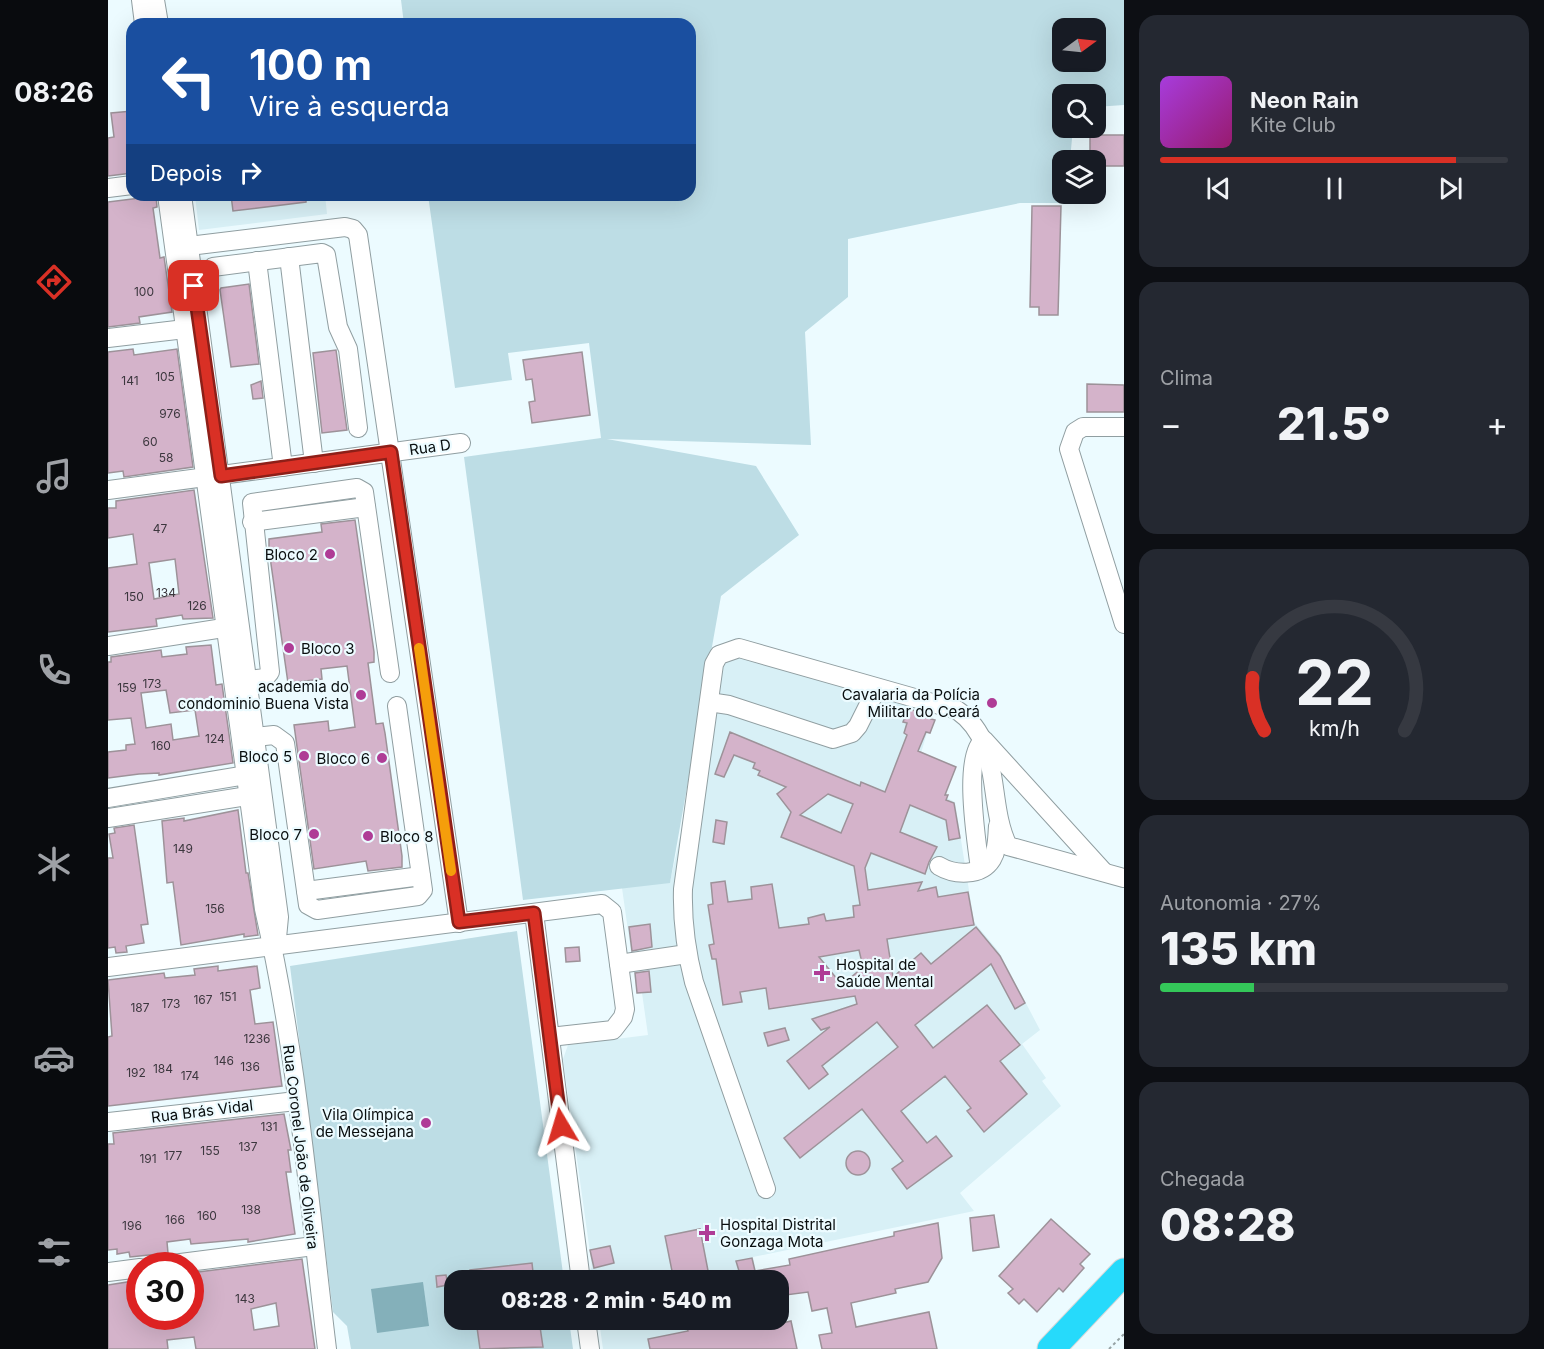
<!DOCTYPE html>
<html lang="pt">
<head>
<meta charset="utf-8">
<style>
	body { margin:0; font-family:Inter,sans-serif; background:#242831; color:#f1f3f6; height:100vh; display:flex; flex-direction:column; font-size:22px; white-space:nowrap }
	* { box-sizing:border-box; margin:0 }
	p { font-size:20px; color:#9ea1a6 }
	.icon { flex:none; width:33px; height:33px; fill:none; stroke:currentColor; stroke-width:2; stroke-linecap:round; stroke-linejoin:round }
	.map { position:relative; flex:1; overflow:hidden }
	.details { display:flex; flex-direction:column; gap:15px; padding:15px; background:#0d0f14; width:420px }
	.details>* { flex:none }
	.hud { position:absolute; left:18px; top:18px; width:570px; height:183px; border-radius:18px; box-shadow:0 6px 24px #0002; background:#1a4fa0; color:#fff; overflow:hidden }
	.needle { width:39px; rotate:75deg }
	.tools { position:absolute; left:944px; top:18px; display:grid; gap:12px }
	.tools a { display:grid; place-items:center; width:54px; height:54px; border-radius:12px; background:#171b24; box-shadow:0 6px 24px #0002; font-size:30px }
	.speed { position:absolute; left:18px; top:1252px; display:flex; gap:12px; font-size:30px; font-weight:700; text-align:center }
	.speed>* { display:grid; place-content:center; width:78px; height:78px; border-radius:50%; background:#171b24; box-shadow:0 6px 24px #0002; line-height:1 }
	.speed .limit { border:9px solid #d22; background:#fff; color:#111 }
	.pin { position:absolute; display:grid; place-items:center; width:51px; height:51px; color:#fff; margin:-26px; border-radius:12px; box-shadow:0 3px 9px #0006 }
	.me { position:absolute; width:66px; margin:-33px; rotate:353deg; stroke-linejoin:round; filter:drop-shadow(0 0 4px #0008) }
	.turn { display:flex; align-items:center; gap:21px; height:126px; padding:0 24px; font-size:27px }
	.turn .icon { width:78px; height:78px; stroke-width:2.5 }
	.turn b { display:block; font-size:42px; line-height:51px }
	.then { display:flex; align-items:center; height:57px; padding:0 24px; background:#0003; gap:12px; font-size:22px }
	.big { font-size:45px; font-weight:800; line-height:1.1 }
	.details .widget { flex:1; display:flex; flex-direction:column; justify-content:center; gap:9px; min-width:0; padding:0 21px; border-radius:18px; background:#242831 }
	.details .dial { align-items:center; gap:0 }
	.dial svg { height:156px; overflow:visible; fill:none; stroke:#363941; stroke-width:7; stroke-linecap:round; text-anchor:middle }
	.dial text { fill:#f1f3f6; stroke:none }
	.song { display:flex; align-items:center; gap:18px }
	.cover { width:72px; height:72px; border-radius:9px; background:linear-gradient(135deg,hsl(280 70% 55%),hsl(320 70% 35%)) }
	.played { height:6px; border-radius:3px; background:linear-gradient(90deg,#d93025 85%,#363941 85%) }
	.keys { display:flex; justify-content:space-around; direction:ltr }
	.heat { display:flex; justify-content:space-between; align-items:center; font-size:33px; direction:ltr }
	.charge { height:9px; border-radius:4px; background:linear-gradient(90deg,#34c759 27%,#363941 0) }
	.trip { position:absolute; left:336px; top:1270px; width:345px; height:60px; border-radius:18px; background:#171b24; box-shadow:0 6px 24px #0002; font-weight:800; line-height:60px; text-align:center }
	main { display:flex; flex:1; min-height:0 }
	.dock { display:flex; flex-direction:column; width:108px; justify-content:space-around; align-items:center; background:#090b0e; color:#9ea1a6 }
	.dock .icon { width:42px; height:42px }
	.dock .active { color:#d93025 }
	.dock b { font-size:27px; color:#f1f3f6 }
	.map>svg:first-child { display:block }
	.built { fill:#d8f0f6 }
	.green { fill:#bddde5; fill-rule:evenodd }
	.water { fill:#84b0ba }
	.building { fill:#d4b3ca; stroke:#9d9299; stroke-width:1.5; fill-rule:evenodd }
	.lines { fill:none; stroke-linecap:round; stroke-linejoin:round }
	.minor-casing { stroke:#909ea1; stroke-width:20 }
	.highway-casing { stroke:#d8d8d9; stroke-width:29 }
	.path { stroke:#95a1a3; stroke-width:2; stroke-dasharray:3 3; stroke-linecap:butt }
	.minor { stroke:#fff; stroke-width:18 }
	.highway { stroke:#26dafb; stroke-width:27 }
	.route-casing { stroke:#8d1f18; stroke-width:15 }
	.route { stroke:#d93025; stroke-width:10 }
	.slow { stroke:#f59e0b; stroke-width:10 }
	.poi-dot { fill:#af3c96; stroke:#ecfbff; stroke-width:2 }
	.labels { text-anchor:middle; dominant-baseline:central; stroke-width:4.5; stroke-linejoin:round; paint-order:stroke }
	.number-label { font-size:12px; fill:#3c373e }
	.street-label { font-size:15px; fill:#090e0f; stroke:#ecfbff }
	.poi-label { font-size:15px; fill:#090e0f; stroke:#ecfbff; text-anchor:end }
</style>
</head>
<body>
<main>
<nav class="dock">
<b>08:26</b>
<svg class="icon active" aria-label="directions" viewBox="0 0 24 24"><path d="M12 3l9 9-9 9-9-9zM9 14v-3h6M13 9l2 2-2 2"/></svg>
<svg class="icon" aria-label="music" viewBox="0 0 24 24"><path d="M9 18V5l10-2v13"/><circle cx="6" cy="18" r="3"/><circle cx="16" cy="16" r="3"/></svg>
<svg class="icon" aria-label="phone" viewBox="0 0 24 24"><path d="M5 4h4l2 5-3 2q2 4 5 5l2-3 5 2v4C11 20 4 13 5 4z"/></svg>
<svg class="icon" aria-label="climate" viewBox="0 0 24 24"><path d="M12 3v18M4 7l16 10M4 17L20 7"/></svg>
<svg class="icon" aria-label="car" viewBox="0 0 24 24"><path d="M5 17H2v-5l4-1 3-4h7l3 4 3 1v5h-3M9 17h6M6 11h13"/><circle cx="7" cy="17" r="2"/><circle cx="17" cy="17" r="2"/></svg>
<svg class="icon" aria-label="filters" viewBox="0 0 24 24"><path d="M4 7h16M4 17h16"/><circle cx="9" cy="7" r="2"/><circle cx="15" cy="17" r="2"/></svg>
</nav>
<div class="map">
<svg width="1016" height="1349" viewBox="0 0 1016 1349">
	<rect width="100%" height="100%" fill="#ecfbff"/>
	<g class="built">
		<polygon points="87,195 217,195 219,214 91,230"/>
		<polygon points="624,654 826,709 813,753 848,766 835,796 847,802 866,922 891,952 932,1030 914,1044 938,1078 934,1081 953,1106 852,1193 866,1211 645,1257 650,1281 483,1281 482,1270 484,1267 455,1059 460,1045 540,1035 534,993 529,994 514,888 562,882 611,660"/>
		<polygon points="491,1320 657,1320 663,1349 495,1349"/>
	</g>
	<g class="green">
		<path d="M 293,0 L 1016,0 L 1016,105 L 987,107 L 987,94 L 954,94 L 954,128 L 965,128 L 962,160 L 954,160 L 956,203 L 912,203 L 740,239 L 740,297 L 697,332 L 703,445 L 499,439 L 648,466 L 691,535 L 613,596 L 562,883 L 415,900 L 356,457 L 493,438 L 481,343 L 400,353 L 404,380 L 347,388 L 320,195 L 582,195 L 582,24 L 296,24 ZM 954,28 L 987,28 L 987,62 L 954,62 Z"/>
		<polygon points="409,931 456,1281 346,1281 346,1320 461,1320 465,1349 243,1349 239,1326 225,1312 182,966"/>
	</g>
	<polygon class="water" points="315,1282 321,1326 269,1333 263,1289"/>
	<g class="building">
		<polygon points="24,111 24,173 0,176 0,138 6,137 3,113"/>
		<polygon points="982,135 1016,135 1016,166 987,166 987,160 982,160"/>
		<polygon points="123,195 198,195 198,202 125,211"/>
		<polygon points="48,196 49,207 45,208 52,258 56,257 64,312 31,317 32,323 0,327 0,202"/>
		<polygon points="924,206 953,206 950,315 931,315 931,307 922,307"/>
		<polygon points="141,284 151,364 123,367 112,290 113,288"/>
		<polygon points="25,349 26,355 69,349 85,467 16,477 15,471 0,473 0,352"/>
		<polygon points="228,350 239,430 214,433 205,353"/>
		<polygon points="474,352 482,415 424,423 421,402 427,401 424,379 418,380 415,360"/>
		<polygon points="153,381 155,398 145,399 143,385"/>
		<polygon points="979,384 1016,385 1016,412 979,412"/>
		<path d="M 86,490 L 105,618 L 75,619 L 74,615 L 48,619 L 49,626 L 0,632 L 0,568 L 29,564 L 25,534 L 0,538 L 0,508 L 8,508 L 8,501 ZM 67,559 L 71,594 L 46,599 L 41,563 Z"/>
		<polygon points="247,520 266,652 266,662 260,663 268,724 275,723 277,733 294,856 294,867 260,871 258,861 206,869 186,725 220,721 221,731 247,727 239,666 213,669 214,679 180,683 161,550 161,539 214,532 213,524"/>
		<path d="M 103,645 L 108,685 L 114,684 L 125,763 L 51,775 L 51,773 L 31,774 L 0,778 L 0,752 L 18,750 L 18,745 L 27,744 L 23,718 L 0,720 L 0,662 L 3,662 L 3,657 L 53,650 L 54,657 L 79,654 L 78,647 ZM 58,690 L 62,713 L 87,710 L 91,736 L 65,740 L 63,724 L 38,728 L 33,693 Z"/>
		<path d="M 800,709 L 824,715 L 823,719 L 827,720 L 822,733 L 818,732 L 810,751 L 848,767 L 837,795 L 840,795 L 838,800 L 846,803 L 852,838 L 841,840 L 838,820 L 802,805 L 792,832 L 829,847 L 821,862 L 817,874 L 763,853 L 757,868 L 760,890 L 814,882 L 810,891 L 828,887 L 830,897 L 860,892 L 866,925 L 779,939 L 785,977 L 813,953 L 823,964 L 868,927 L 892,956 L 917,1003 L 907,1009 L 883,964 L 807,1025 L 825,1048 L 879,1005 L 912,1045 L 892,1061 L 919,1094 L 876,1132 L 859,1111 L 863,1108 L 837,1076 L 793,1111 L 819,1143 L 828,1136 L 844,1156 L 799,1189 L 784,1169 L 795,1161 L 754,1109 L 692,1158 L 676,1138 L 790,1047 L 769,1022 L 714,1066 L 720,1074 L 701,1089 L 679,1061 L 722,1027 L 713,1030 L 704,1019 L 749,1004 L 747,996 L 661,1009 L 658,988 L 632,992 L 634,1002 L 615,1005 L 608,959 L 604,959 L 601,945 L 606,944 L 600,905 L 605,904 L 603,883 L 617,881 L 620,902 L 644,899 L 643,887 L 664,884 L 671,928 L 701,924 L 700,918 L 716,914 L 718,921 L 746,917 L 745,906 L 752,905 L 746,866 L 673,837 L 683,812 L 669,794 L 678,787 L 650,775 L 652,771 L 645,768 L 647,763 L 626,755 L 616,777 L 607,774 L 622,732 L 752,786 L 753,782 L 777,792 L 799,735 L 796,733 L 799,723 L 795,722 ZM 720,794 L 745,804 L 733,833 L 692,815 ZM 751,950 L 755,967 L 734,985 L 711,957 Z"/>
		<polygon points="130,810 138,873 140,873 150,935 136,937 136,934 73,945 65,882 59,883 54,821 76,818 76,821"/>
		<polygon points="608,820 619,822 616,844 605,842"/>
		<polygon points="26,825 40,924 33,925 36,943 18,946 19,952 8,953 7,947 0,948 0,858 5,858 1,834 7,833 6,828"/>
		<polygon points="542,924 544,947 524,951 521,927"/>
		<polygon points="471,947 472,961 458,962 457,948"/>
		<polygon points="110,966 110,971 149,966 152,988 142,990 147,1024 165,1022 174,1086 0,1106 0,1037 4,1036 0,980 56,973 57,978 87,975 86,969"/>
		<polygon points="541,971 543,992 529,993 527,973"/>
		<polygon points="677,1028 681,1040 660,1046 656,1033"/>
		<polygon points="176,1114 183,1150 180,1150 183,1172 178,1172 187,1234 140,1242 140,1239 83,1244 82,1239 59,1242 60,1253 22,1257 21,1252 9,1254 9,1249 0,1250 0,1144 6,1144 5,1133"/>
		<circle cx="750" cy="1163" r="12"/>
		<polygon points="886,1215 891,1247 865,1251 862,1218"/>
		<polygon points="943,1219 982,1254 972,1264 976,1268 961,1285 955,1292 951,1288 929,1312 916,1299 911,1304 900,1293 905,1289 891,1276"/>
		<polygon points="830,1223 834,1258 820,1282 787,1289 788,1293 743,1303 748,1327 821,1312 829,1349 714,1349 711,1335 724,1333 719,1308 704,1311 700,1292 670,1296 670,1281 608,1281 607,1276 631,1271 628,1261 644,1258 647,1271 682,1265 681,1259 786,1236 786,1232"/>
		<polygon points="592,1229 602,1281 566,1281 557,1236"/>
		<polygon points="502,1246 506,1263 486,1268 482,1250"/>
		<path d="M 194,1259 L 207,1349 L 88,1349 L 86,1337 L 59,1340 L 60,1349 L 0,1349 L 0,1285 L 32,1280 L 32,1317 L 82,1317 L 82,1273 ZM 168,1303 L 171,1326 L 146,1330 L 143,1309 Z"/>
		<polygon points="424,1263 426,1281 363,1281 362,1270"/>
		<polygon points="338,1275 340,1285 329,1287 328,1276"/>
		<polygon points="368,1320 431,1320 435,1347 372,1349"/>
		<polygon points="577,1320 657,1320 658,1327 683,1321 689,1349 542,1349 540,1339 580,1331"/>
	</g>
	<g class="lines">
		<defs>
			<g id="minor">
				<polyline points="33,0 36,24"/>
				<polyline points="47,0 51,24"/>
				<polyline points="0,188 24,185"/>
				<path d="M 59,195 L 156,909 C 189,1052 201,1202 219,1349"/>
				<polyline points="74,195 171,917 169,938"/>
				<polyline points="81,246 237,227 245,229 250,235 351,923"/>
				<polyline points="181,257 206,463"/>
				<polyline points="149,261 175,467"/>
				<polyline points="105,267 214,253 218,255 230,327 240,349 250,428"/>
				<polyline points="0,338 77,329"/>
				<polyline points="1016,427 975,427 967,432 961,449 1016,624"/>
				<polyline points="0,490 353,443"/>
				<polyline points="144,522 258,507"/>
				<polyline points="0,646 128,626"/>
				<polyline points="139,680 157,678 162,672 144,503 249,488 256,492 282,673"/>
				<polyline points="601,702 621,705 725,739 744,733 750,726 769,688"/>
				<polyline points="147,737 166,735 177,743 200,905 209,910 310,896 315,890 289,706"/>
				<polyline points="0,798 150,773"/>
				<polyline points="0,818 152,794"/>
				<path d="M 831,866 C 846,875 873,877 884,859 C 890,849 889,837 890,826"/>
				<path d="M 872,869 C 869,844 854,755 876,740 L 995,871"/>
				<polyline points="198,891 313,876"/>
				<polyline points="426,913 473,1281"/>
				<polyline points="511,964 579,954"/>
				<polyline points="0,967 494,904 504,912 517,1009 515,1017 505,1030 442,1037"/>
				<polyline points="0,1122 188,1101"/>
				<path d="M 658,1189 L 586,982 C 578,951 574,922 575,889 L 606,664 L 611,655 L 631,648 L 849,710 C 896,743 878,801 900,846 L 1016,878"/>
				<polyline points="49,1266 206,1246"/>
				<polyline points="0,1272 32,1268"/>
				<polyline points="478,1320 482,1349"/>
			</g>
			<polyline id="highway" points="943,1349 1016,1272"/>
		</defs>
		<use href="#minor" class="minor-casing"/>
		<use href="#highway" class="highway-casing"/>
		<polyline class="path" points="1001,1349 1016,1334"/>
		<use href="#minor" class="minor"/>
		<use href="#highway" class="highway"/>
	</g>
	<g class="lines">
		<defs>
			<polyline id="route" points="86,286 113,476 283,452 351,922 426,913 453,1126"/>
		</defs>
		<use href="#route" class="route-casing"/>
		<use href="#route" class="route"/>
		<polyline class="slow" points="311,648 343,871"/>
	</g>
	<g class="poi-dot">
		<circle cx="222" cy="554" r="6"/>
		<circle cx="181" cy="648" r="6"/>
		<circle cx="253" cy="695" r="6"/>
		<circle cx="884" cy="703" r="6"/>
		<circle cx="196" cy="756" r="6"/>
		<circle cx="274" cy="758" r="6"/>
		<circle cx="206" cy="834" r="6"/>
		<circle cx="260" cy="836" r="6"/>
		<path d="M711 964h6v6h6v6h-6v6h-6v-6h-6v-6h6z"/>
		<circle cx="318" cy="1123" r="6"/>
		<path d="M596 1224h6v6h6v6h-6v6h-6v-6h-6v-6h6z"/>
	</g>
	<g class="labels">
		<g class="number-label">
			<text x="36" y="291">100</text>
			<text x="57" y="376">105</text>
			<text x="22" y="380">141</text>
			<text x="62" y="413">976</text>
			<text x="42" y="441">60</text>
			<text x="58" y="457">58</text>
			<text x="52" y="528">47</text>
			<text x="58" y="592">134</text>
			<text x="26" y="596">150</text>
			<text x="89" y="605">126</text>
			<text x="44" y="683">173</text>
			<text x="19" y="687">159</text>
			<text x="107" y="738">124</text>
			<text x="53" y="745">160</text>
			<text x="75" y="848">149</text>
			<text x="107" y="908">156</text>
			<text x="120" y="996">151</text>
			<text x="95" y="999">167</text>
			<text x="63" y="1003">173</text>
			<text x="32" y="1007">187</text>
			<text x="149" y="1038">1236</text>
			<text x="116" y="1060">146</text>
			<text x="142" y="1066">136</text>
			<text x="55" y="1068">184</text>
			<text x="28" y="1072">192</text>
			<text x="82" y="1075">174</text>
			<text x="161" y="1126">131</text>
			<text x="140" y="1146">137</text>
			<text x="102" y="1150">155</text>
			<text x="65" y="1155">177</text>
			<text x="40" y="1158">191</text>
			<text x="143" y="1209">138</text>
			<text x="99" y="1215">160</text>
			<text x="67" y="1219">166</text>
			<text x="24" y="1225">196</text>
			<text x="137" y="1298">143</text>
		</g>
		<g class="street-label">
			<text transform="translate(322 447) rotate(-8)">Rua D</text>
			<text transform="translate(94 1111) rotate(-7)">Rua Brás Vidal</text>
			<text transform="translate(193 1147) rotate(83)">Rua Coronel João de Oliveira</text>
		</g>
		<g class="poi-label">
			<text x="210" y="554">Bloco 2</text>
			<text x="193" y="648" text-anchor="start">Bloco 3</text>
			<text x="241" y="686">academia do<tspan x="241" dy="17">condominio Buena Vista</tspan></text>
			<text x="872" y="694">Cavalaria da Polícia<tspan x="872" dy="17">Militar do Ceará</tspan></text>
			<text x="184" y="756">Bloco 5</text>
			<text x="262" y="758">Bloco 6</text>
			<text x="194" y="834">Bloco 7</text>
			<text x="272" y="836" text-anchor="start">Bloco 8</text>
			<text x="728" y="964" text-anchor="start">Hospital de<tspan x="728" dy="17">Saúde Mental</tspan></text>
			<text x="306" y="1114">Vila Olímpica<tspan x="306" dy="17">de Messejana</tspan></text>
			<text x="612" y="1224" text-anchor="start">Hospital Distrital<tspan x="612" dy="17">Gonzaga Mota</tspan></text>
		</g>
	</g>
</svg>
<div class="tools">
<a><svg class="needle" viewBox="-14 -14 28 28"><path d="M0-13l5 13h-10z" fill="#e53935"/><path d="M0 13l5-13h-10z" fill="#9ea1a6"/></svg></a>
<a><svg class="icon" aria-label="search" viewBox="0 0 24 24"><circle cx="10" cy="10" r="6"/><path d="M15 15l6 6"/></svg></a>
<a><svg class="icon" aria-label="layers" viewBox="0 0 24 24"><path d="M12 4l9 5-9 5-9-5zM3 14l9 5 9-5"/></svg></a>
</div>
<div class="speed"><div class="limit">30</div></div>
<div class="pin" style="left:86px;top:286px;background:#d93025"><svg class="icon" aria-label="arrive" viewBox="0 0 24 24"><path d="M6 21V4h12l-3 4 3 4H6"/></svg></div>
<svg class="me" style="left:453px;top:1126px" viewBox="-20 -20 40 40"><path d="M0-17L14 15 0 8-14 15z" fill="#d93025" stroke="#fff" stroke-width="4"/></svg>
<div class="trip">08:28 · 2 min · 540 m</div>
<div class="hud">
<div class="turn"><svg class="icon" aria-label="left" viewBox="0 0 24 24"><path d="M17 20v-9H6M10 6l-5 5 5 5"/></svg><div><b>100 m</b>Vire à esquerda</div></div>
<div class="then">Depois<svg class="icon" aria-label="right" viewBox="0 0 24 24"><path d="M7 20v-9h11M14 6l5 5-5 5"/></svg></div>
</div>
</div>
<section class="details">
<div class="widget">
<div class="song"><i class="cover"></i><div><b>Neon Rain</b><p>Kite Club</p></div></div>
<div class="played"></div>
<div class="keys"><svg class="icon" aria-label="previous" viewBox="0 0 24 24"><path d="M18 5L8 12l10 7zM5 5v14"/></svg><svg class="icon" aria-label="pause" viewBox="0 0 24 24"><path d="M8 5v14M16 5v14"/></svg><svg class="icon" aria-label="next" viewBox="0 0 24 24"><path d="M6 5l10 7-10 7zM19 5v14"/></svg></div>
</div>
<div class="widget"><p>Clima</p>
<div class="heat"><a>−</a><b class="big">21.5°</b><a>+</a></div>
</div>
<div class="widget dial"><svg viewBox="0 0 100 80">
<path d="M14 69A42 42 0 1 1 86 69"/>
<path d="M14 69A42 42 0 0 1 8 42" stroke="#d93025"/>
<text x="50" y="56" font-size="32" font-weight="700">22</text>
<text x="50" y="72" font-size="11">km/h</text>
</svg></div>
<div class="widget"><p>Autonomia · 27%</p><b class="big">135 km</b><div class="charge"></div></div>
<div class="widget"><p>Chegada</p><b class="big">08:28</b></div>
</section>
</main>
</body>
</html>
